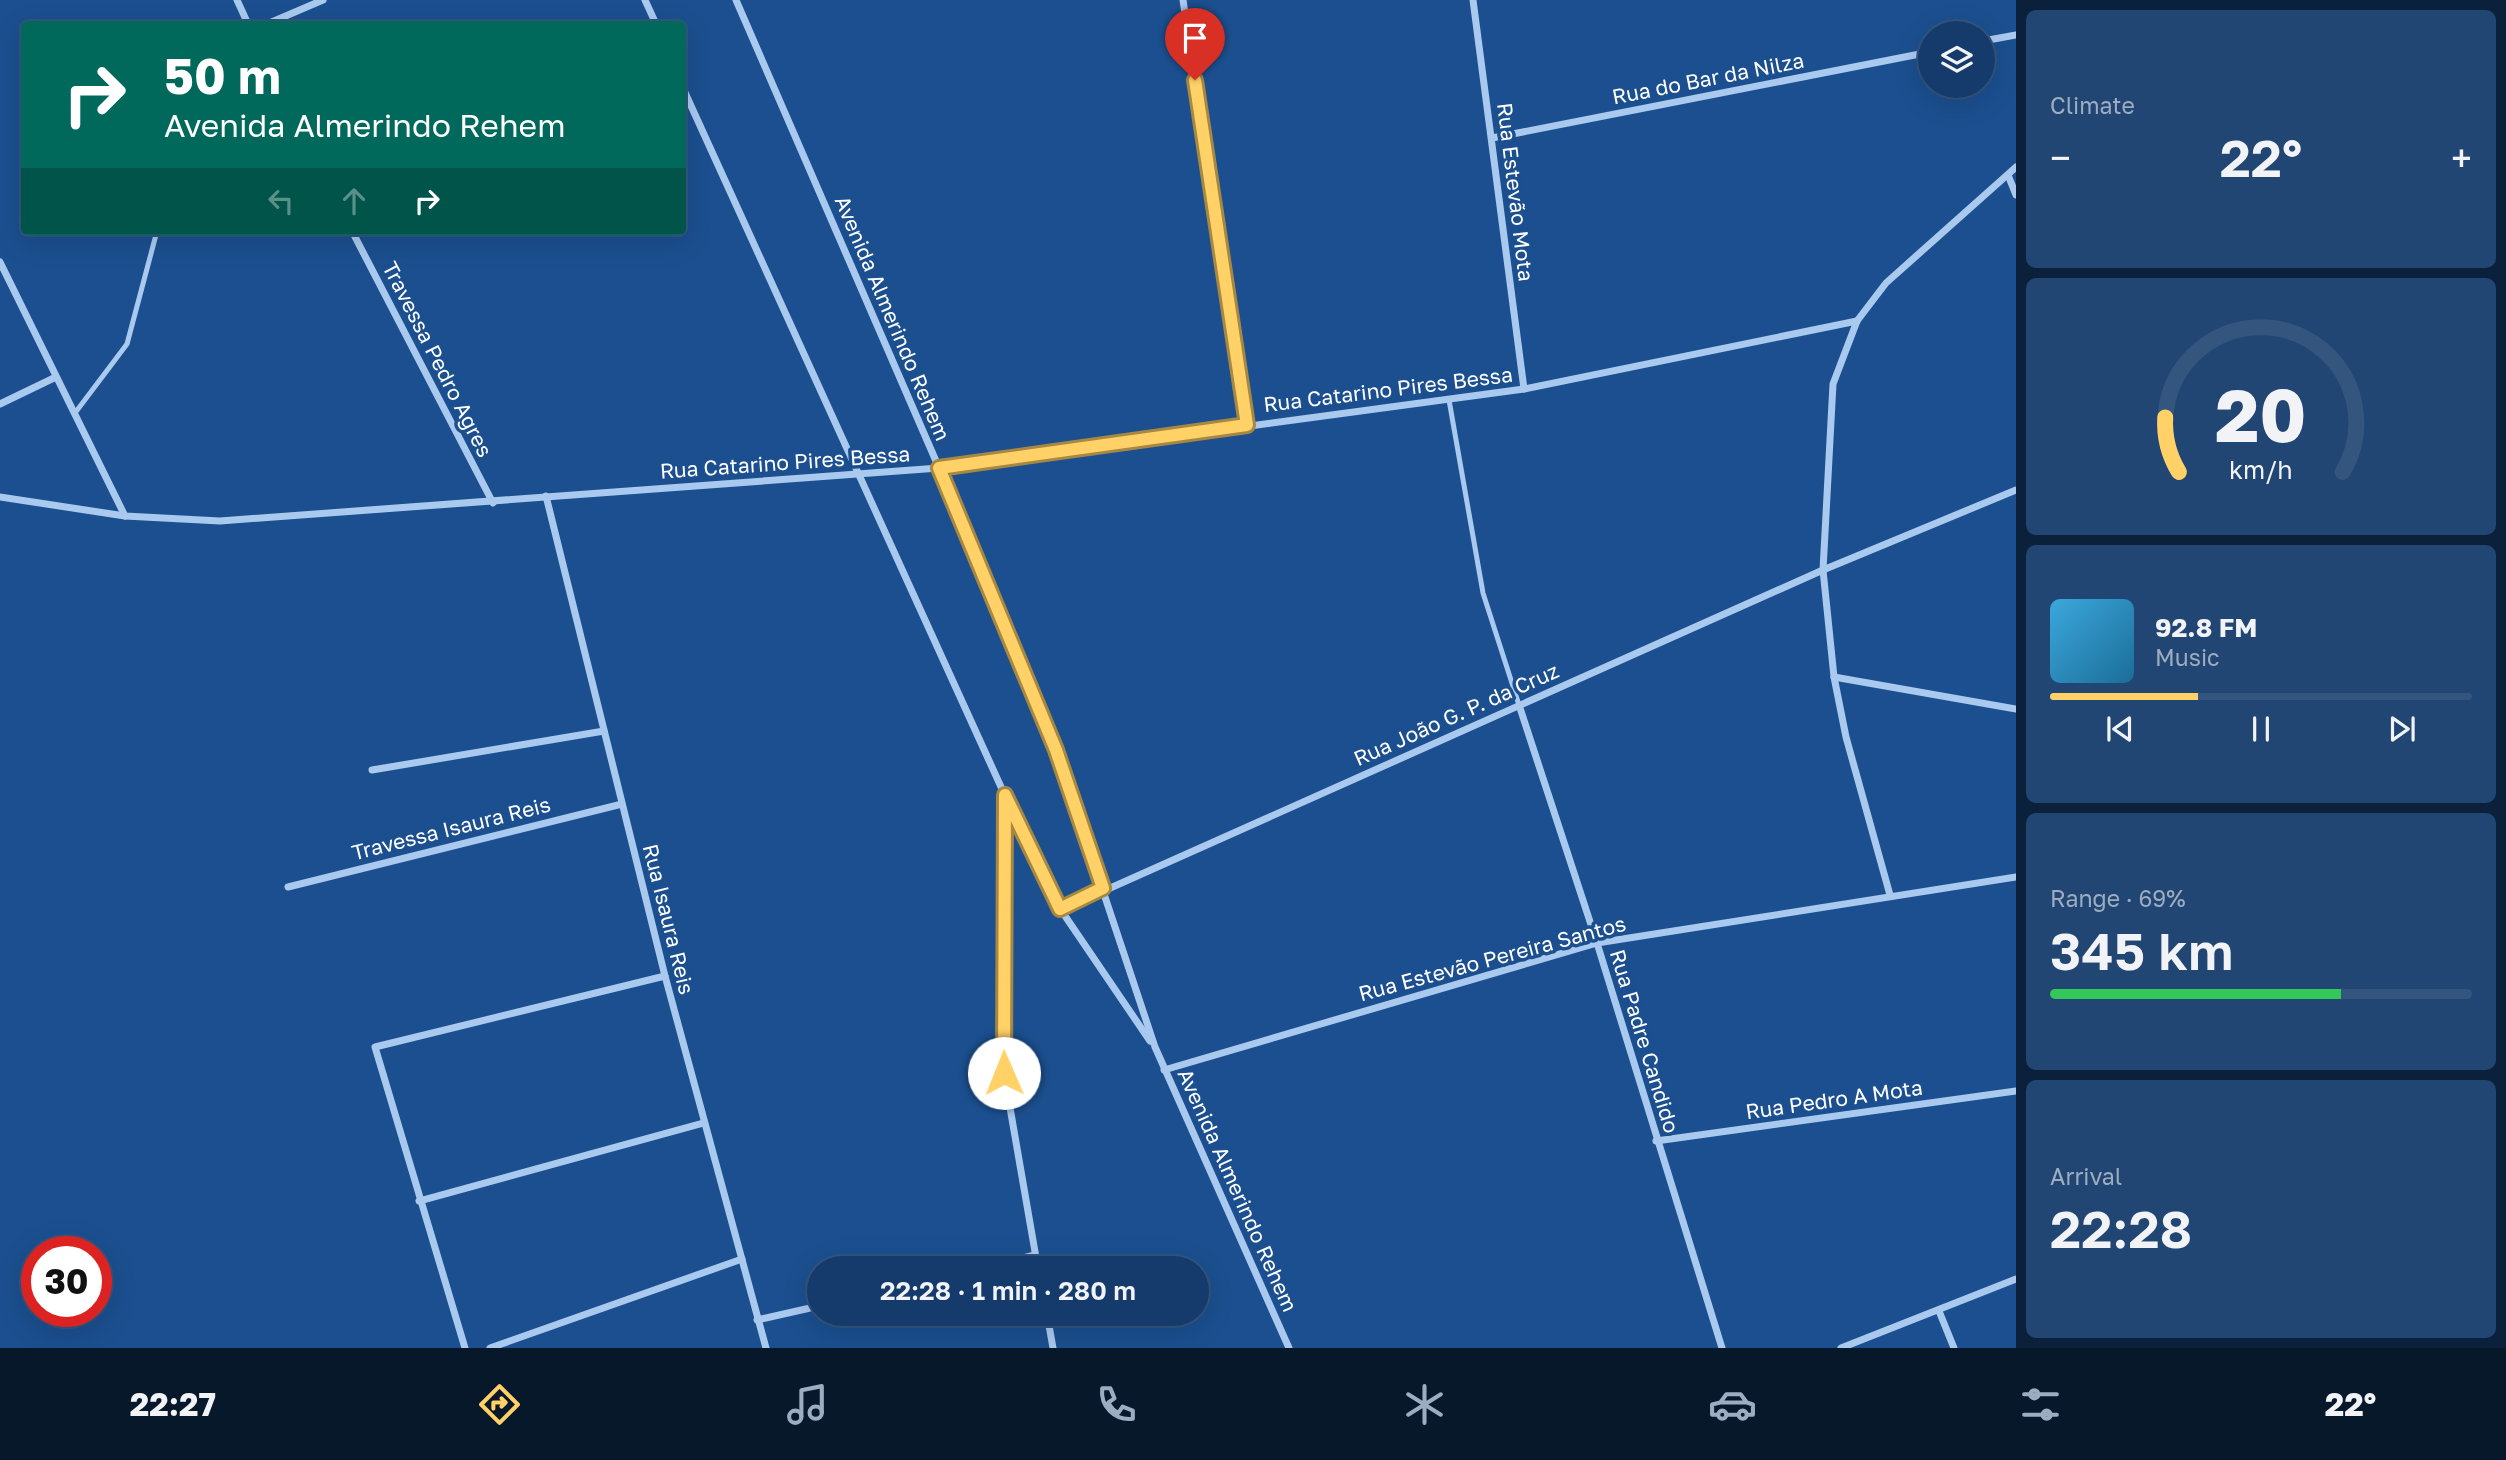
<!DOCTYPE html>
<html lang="en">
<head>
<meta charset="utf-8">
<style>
	body { margin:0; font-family:"Golos Text",sans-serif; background:#214673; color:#f1f3f6; height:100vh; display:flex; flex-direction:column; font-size:26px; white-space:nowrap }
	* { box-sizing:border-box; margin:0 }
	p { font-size:23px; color:#9dadc1 }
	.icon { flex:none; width:38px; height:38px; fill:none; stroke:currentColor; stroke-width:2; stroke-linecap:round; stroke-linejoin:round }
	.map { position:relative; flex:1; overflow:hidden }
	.drawer { display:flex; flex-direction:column; gap:10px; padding:10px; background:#0b203b; width:490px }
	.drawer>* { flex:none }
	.banner { position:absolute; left:21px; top:21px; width:665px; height:214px; border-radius:7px; box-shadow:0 7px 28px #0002,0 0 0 2px #33557e; background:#00695c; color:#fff; overflow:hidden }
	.controls { position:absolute; left:1918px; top:21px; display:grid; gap:14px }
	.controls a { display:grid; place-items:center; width:77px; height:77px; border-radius:50%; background:#143b6b; box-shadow:0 7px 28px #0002,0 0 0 2px #33557e; font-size:35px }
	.speed { position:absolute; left:21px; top:1236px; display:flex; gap:14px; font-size:35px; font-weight:700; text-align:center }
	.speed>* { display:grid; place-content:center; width:91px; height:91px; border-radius:50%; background:#143b6b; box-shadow:0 7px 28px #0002,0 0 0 2px #33557e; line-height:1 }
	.speed .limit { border:10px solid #d22; background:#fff; color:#111 }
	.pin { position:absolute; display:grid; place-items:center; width:60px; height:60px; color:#fff; margin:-72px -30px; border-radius:50% 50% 50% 0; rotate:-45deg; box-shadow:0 0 7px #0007 }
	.pin .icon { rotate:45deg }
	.me { position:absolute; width:77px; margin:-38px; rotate:359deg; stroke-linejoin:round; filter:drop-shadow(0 0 5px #0008) }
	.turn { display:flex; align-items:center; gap:24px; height:147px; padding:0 28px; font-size:32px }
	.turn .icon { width:91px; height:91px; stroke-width:2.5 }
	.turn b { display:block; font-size:49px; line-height:60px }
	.lanes { display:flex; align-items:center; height:66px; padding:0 28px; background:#0003; justify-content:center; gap:35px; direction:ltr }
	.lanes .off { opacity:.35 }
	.big { font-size:52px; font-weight:600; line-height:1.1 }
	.drawer .card { flex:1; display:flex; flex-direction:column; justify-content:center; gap:10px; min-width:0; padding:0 24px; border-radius:10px; background:#214673 }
	.drawer .dial { align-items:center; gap:0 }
	.dial svg { height:182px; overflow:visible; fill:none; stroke:#33557e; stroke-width:7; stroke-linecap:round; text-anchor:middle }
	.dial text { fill:#f1f3f6; stroke:none }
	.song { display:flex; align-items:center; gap:21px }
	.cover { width:84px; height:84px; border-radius:10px; background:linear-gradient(135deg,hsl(200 70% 55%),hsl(200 70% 35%)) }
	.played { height:7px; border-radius:4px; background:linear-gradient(90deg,#ffd166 35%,#33557e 35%) }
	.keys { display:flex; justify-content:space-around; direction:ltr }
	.heat { display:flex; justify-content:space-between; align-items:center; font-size:38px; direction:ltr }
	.charge { height:10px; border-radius:5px; background:linear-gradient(90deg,#34c759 69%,#33557e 0) }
	.trip { position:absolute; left:807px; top:1256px; width:402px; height:70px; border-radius:35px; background:#143b6b; box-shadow:0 7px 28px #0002,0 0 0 2px #33557e; font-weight:600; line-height:70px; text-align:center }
	.tab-bar { display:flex; height:112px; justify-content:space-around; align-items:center; background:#08182b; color:#9dadc1 }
	.tab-bar .icon { width:49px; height:49px }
	.tab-bar .active { color:#ffd166 }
	.tab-bar b { font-size:32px; color:#f1f3f6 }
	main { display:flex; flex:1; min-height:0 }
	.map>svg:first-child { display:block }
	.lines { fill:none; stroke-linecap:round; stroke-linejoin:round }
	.lane { stroke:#a9c9ee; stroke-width:5 }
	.street { stroke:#a9c9ee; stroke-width:7 }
	.route-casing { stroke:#a68842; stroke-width:18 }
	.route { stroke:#ffd166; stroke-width:12 }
	.labels { text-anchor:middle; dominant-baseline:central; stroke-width:7; stroke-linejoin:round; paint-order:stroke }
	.street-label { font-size:21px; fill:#fff; stroke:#1b4f8f }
</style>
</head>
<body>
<main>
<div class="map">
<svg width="2016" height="1348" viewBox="0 0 2016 1348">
	<rect width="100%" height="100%" fill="#1b4f8f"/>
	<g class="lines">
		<g class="lane">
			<polyline points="1449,400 1483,593 1519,705"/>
			<polyline points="75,413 127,344 157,231"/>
		</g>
		<g class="street">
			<polyline points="237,0 248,24"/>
			<polyline points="645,0 656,24"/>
			<polyline points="736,0 939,468 1056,750 1155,1047 1289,1348"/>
			<polyline points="1183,0 1246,425"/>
			<polyline points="1473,0 1524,389"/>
			<polyline points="267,24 323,0"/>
			<polyline points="1983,41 2016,35"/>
			<polyline points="682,86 1032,855 1061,910 1150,1041"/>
			<polyline points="1492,138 1930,52"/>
			<polyline points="2008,175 2016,195"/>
			<polyline points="352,231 493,503"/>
			<polyline points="0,262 125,516"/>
			<polyline points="0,404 56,377"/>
			<polyline points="546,496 665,976 766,1348"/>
			<polyline points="0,497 125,516 220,521 939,468 1524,389 1857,321"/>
			<polyline points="1834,677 2016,709"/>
			<polyline points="1519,705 1597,943 1722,1348"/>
			<polyline points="372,770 604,731"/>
			<polyline points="1005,800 1004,1073 1038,1269"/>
			<polyline points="288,887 622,804"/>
			<polyline points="1890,895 1846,737 1834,677 1823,570 1833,384 1857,321 1886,283 2016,167"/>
			<polyline points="1061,910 1823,570 2016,490"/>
			<polyline points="1164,1070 1597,943 2016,877"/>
			<polyline points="1656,1141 2016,1091"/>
			<polyline points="419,1201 703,1123"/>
			<polyline points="977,1269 1035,1255"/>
			<polyline points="1939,1311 1954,1348"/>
			<polyline points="1047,1314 1053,1348"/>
			<polyline points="757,1320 819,1306"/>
			<polyline points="465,1348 375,1047 665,976"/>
			<polyline points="490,1348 742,1259"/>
			<polyline points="1841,1348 2016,1279"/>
		</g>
	</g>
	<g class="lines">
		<defs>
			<polyline id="route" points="1004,1073 1005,795 1060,909 1103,888 1056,750 939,468 1247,425 1195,80"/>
		</defs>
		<use href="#route" class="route-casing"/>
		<use href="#route" class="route"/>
	</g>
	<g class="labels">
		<g class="street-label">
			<text transform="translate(1708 78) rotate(-11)">Rua do Bar da Nilza</text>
			<text transform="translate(1516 192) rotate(83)">Rua Estevão Mota</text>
			<text transform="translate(893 318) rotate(67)">Avenida Almerindo Rehem</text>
			<text transform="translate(438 359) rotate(63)">Travessa Pedro Agres</text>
			<text transform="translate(1388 389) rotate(-7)">Rua Catarino Pires Bessa</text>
			<text transform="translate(785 462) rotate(-4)">Rua Catarino Pires Bessa</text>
			<text transform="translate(1456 714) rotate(-24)">Rua João G. P. da Cruz</text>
			<text transform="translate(451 828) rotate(-14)">Travessa Isaura Reis</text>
			<text transform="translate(669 919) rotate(76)">Rua Isaura Reis</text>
			<text transform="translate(1492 958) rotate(-15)">Rua Estevão Pereira Santos</text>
			<text transform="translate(1645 1041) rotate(73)">Rua Padre Candido</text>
			<text transform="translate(1834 1099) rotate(-8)">Rua Pedro A Mota</text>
			<text transform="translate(1238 1190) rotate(66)">Avenida Almerindo Rehem</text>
		</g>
	</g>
</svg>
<div class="controls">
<a><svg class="icon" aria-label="layers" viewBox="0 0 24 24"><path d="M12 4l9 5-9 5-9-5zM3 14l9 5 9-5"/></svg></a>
</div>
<div class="speed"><div class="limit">30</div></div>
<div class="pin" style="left:1195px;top:80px;background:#d93025"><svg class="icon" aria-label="arrive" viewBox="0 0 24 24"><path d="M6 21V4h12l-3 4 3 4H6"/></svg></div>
<svg class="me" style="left:1004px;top:1073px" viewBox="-20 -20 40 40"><circle r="19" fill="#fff"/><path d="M0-13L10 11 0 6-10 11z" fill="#ffd166"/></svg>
<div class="trip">22:28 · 1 min · 280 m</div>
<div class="banner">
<div class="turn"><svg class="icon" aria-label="right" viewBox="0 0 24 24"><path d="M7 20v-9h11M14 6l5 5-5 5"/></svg><div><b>50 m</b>Avenida Almerindo Rehem</div></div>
<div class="lanes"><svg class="icon off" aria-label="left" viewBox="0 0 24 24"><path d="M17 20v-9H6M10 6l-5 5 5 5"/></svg><svg class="icon off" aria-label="ahead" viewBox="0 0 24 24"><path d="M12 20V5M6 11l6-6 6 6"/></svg><svg class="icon" aria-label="right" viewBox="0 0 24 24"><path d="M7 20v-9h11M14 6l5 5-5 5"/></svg></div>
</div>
</div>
<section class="drawer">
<div class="card"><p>Climate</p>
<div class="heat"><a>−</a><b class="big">22°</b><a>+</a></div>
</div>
<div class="card dial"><svg viewBox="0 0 100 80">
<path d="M14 69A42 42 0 1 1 86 69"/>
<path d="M14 69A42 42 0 0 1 8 45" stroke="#ffd166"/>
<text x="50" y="56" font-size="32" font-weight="700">20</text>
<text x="50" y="72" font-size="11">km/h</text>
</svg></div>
<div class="card">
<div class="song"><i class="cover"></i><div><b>92.8 FM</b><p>Music</p></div></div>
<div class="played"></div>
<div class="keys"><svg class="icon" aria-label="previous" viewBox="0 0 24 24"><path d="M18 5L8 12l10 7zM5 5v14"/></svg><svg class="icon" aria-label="pause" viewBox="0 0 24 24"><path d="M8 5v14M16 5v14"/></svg><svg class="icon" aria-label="next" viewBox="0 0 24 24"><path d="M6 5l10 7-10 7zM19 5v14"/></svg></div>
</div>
<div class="card"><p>Range · 69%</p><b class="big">345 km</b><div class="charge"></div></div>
<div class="card"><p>Arrival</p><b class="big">22:28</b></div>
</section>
</main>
<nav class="tab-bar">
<b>22:27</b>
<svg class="icon active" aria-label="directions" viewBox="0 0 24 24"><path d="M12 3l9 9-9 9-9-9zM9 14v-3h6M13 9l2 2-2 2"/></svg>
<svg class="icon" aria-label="music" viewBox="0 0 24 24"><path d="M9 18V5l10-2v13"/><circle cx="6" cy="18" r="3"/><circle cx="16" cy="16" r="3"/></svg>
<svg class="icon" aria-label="phone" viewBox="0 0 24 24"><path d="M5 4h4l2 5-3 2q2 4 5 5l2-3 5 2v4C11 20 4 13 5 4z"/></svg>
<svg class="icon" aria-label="climate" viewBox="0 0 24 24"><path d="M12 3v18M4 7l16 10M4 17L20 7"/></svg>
<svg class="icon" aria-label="car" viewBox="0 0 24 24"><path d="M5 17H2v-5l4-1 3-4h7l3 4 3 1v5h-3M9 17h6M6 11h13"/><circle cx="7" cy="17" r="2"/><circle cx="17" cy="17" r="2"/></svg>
<svg class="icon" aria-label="filters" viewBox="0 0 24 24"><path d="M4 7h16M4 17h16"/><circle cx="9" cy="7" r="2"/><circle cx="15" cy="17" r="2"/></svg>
<b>22°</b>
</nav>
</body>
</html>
